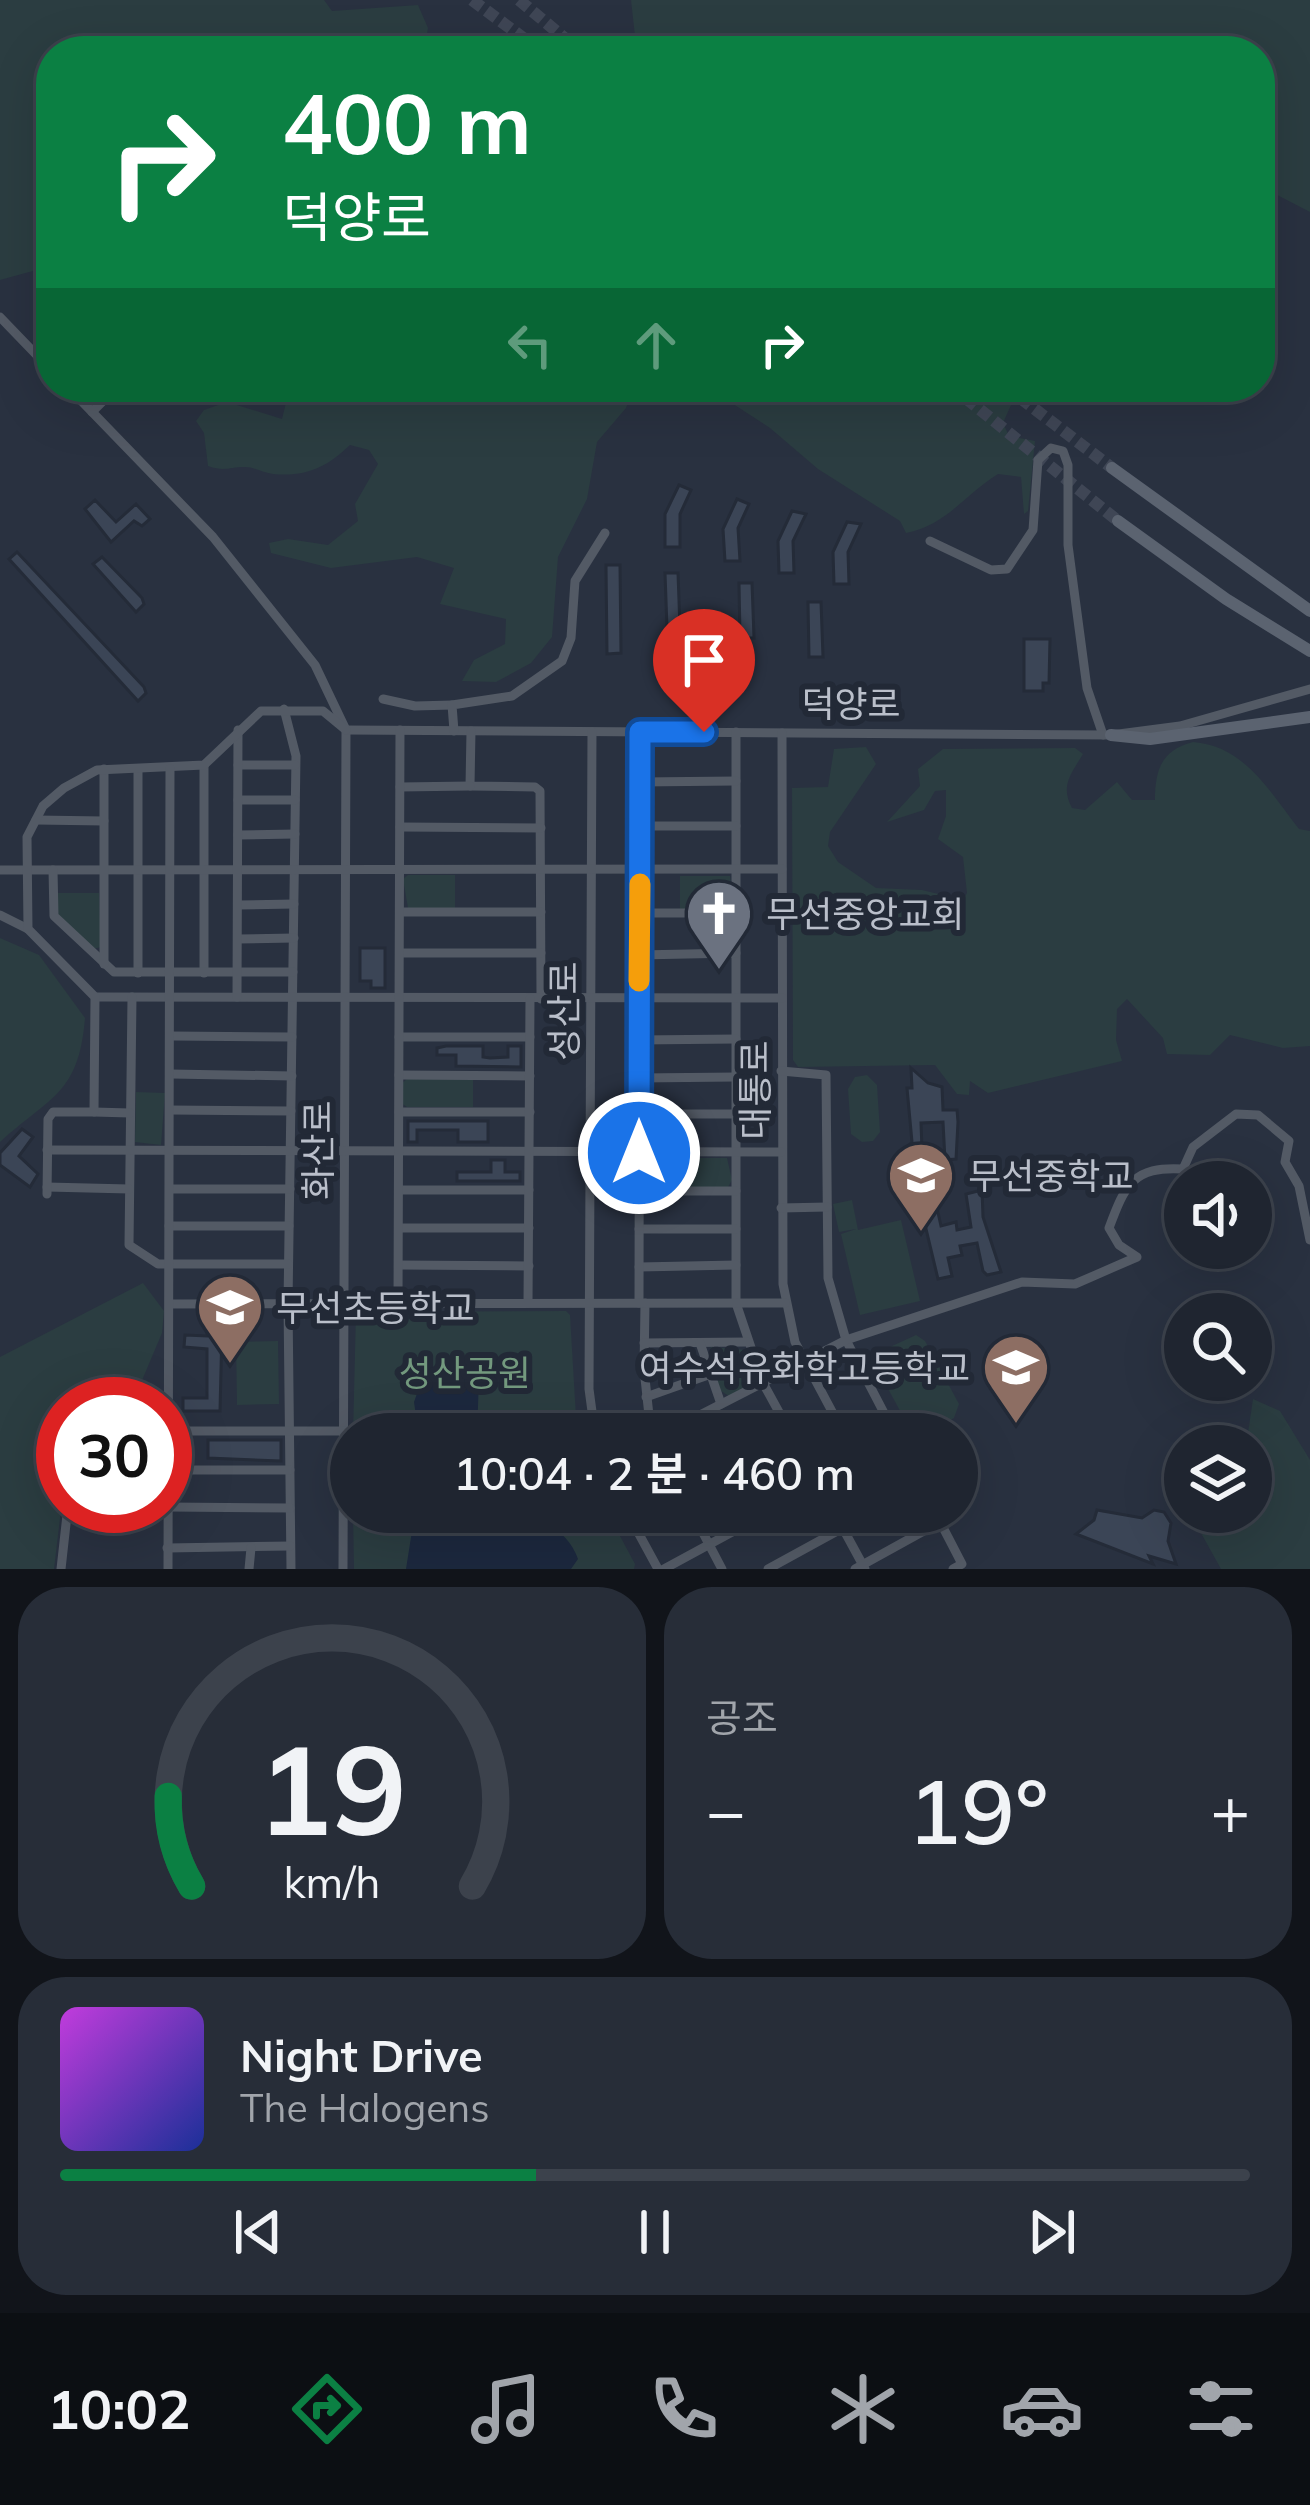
<!DOCTYPE html>
<html lang="ko">
<head>
<meta charset="utf-8">
<style>
	body { margin:0; font-family:Mulish,"Noto Sans KR",sans-serif; background:#272d38; color:#f1f3f6; height:100vh; display:flex; flex-direction:column; font-size:45px; white-space:nowrap }
	* { box-sizing:border-box; margin:0 }
	p { font-size:39px; color:#a1a5ab }
	.icon { flex:none; width:66px; height:66px; fill:none; stroke:currentColor; stroke-width:2; stroke-linecap:round; stroke-linejoin:round }
	.map { position:relative; height:1569px; overflow:hidden }
	.sheet { display:flex; flex-direction:column; gap:18px; padding:18px; background:#11141a; flex:1 }
	.sheet>* { flex:none }
	.guide { position:absolute; left:36px; top:36px; width:1239px; height:366px; border-radius:48px; box-shadow:0 12px 48px #0002,0 0 0 3px #3c424c; background:#0b8043; color:#fff; overflow:hidden }
	.buttons { position:absolute; left:1164px; top:1161px; display:grid; gap:24px }
	.buttons a { display:grid; place-items:center; width:108px; height:108px; border-radius:50%; background:#1f2530; box-shadow:0 12px 48px #0002,0 0 0 3px #3c424c; font-size:60px }
	.speed { position:absolute; left:36px; top:1377px; display:flex; gap:24px; font-size:60px; font-weight:700; text-align:center }
	.speed>* { display:grid; place-content:center; width:156px; height:156px; border-radius:50%; background:#1f2530; box-shadow:0 12px 48px #0002,0 0 0 3px #3c424c; line-height:1 }
	.speed .limit { border:18px solid #d22; background:#fff; color:#111 }
	.pin { position:absolute; display:grid; place-items:center; width:102px; height:102px; color:#fff; margin:-123px -51px; border-radius:50% 50% 50% 0; rotate:-45deg; box-shadow:0 0 12px #0007 }
	.pin .icon { rotate:45deg }
	.me { position:absolute; width:132px; margin:-66px; rotate:0deg; stroke-linejoin:round; filter:drop-shadow(0 0 9px #0008) }
	.turn { display:flex; align-items:center; gap:42px; height:252px; padding:0 48px; font-size:54px }
	.turn .icon { width:156px; height:156px; stroke-width:2.5 }
	.turn b { display:block; font-size:84px; line-height:102px }
	.lanes { display:flex; align-items:center; height:114px; padding:0 48px; background:#0003; justify-content:center; gap:60px; direction:ltr }
	.lanes .off { opacity:.35 }
	.big { font-size:90px; font-weight:600; line-height:1.1 }
	.sheet .card { flex:1; display:flex; flex-direction:column; justify-content:center; gap:18px; min-width:0; padding:0 42px; border-radius:48px; background:#272d38 }
	.sheet .dial { align-items:center; gap:0 }
	.dial svg { height:312px; overflow:visible; fill:none; stroke:#3c424c; stroke-width:7; stroke-linecap:round; text-anchor:middle }
	.dial text { fill:#f1f3f6; stroke:none }
	.song { display:flex; align-items:center; gap:36px }
	.cover { width:144px; height:144px; border-radius:18px; background:linear-gradient(135deg,hsl(290 70% 55%),hsl(230 70% 35%)) }
	.played { height:12px; border-radius:6px; background:linear-gradient(90deg,#0b8043 40%,#3c424c 40%) }
	.keys { display:flex; justify-content:space-around; direction:ltr }
	.heat { display:flex; justify-content:space-between; align-items:center; font-size:66px; direction:ltr }
	.sheet .tiles { flex:1; display:grid; gap:18px; grid-template-columns:1fr 1fr }
	.card:last-child { grid-column:span 2 }
	.trip { position:absolute; left:330px; top:1413px; width:648px; height:120px; border-radius:60px; background:#1f2530; box-shadow:0 12px 48px #0002,0 0 0 3px #3c424c; font-weight:600; line-height:120px; text-align:center }
	.tabs { display:flex; height:192px; justify-content:space-around; align-items:center; background:#0c0f13; color:#a1a5ab }
	.tabs .icon { width:84px; height:84px }
	.tabs .selected { color:#0b8043 }
	.tabs b { font-size:54px; color:#f1f3f6 }
	.map>svg:first-child { display:block }
	.green { fill:#2b3d41 }
	.water { fill:#1c283e }
	.building { fill:#3b4556; stroke:#242b38; stroke-width:3 }
	.lines { fill:none; stroke-linecap:round; stroke-linejoin:round }
	.major-tunnel { stroke:#3f4655; stroke-width:12; stroke-dasharray:12 6; stroke-linecap:butt }
	.minor { stroke:#535a65; stroke-width:9 }
	.major { stroke:#5b6370; stroke-width:12 }
	.route-casing { stroke:#114b97; stroke-width:30 }
	.route { stroke:#1a73e8; stroke-width:21 }
	.slow { stroke:#f59e0b; stroke-width:21 }
	.labels { text-anchor:middle; dominant-baseline:central; stroke-width:12; stroke-linejoin:round; paint-order:stroke }
	.street-label { font-size:36px; fill:#babfca; stroke:#222936 }
	.poi-label { font-size:36px; fill:#babfca; stroke:#222936; text-anchor:start }
	.park-label { font-size:36px; fill:#73997e; stroke:#222936 }
</style>
</head>
<body>
<div class="map">
<svg width="1310" height="1569" viewBox="0 0 1310 1569">
	<rect width="100%" height="100%" fill="#293140"/>
	<g class="green">
		<polygon points="0,0 324,0 332,11 418,5 428,28 424,51 51,51 51,266 0,280"/>
		<polygon points="631,0 1310,0 1310,212 1260,186 1260,51 602,51 615,34 635,36"/>
		<path d="M 290,387 L 633,387 L 626,408 L 597,442 L 587,499 L 558,557 L 552,637 L 531,663 L 496,682 L 462,681 L 474,660 L 505,644 L 506,619 L 440,604 L 454,568 L 417,557 L 331,568 L 271,553 L 269,543 L 288,539 L 328,545 L 358,521 L 355,504 L 378,464 L 369,450 L 350,445 C 327,467 307,477 273,474 C 264,473 254,467 245,467 C 229,467 225,472 208,466 L 204,433 L 196,421 L 204,410 L 227,402 L 282,419 Z"/>
		<path d="M 716,387 L 1032,387 L 1011,405 L 1003,423 L 1009,436 L 1035,441 L 1028,511 L 1024,514 L 1021,477 L 998,474 C 964,495 947,525 906,533 L 900,521 L 818,469 L 770,428 L 724,398 Z"/>
		<path d="M 1193,742 C 1245,746 1269,791 1299,829 L 1310,831 L 1310,1046 L 1283,1048 L 1230,1035 L 1210,1055 L 1167,1054 L 1163,1038 L 1127,999 L 1117,1009 L 1116,1040 L 1122,1061 L 988,1093 L 970,1081 L 969,1095 L 957,1094 L 935,1065 L 798,1067 L 793,1060 L 792,788 L 828,787 L 834,749 L 866,747 L 876,764 L 830,832 L 828,846 L 838,862 L 876,888 L 922,890 L 963,900 L 967,893 L 963,857 L 938,839 L 946,816 L 946,790 L 935,791 L 924,810 L 887,822 L 920,786 L 918,769 L 943,749 L 1075,748 L 1083,754 C 1071,774 1060,786 1072,808 L 1085,810 L 1117,782 L 1132,800 L 1155,800 C 1155,769 1162,750 1193,742 Z"/>
		<polygon points="408,875 455,875 455,908 408,908 403,879"/>
		<polygon points="680,876 730,876 734,904 729,909 680,909"/>
		<polygon points="56,893 99,893 101,947 93,949 58,916"/>
		<path d="M 0,938 L 39,955 L 85,1018 C 79,1095 49,1097 0,1142 Z"/>
		<polygon points="867,1075 877,1085 880,1132 873,1141 862,1142 851,1134 848,1089 855,1077"/>
		<polygon points="407,1079 473,1079 473,1107 407,1107 401,1103 401,1084"/>
		<polygon points="136,1092 165,1093 161,1145 135,1142"/>
		<polygon points="680,1158 727,1158 732,1180 728,1187 680,1187"/>
		<polygon points="852,1200 858,1230 901,1220 920,1301 860,1315 841,1234 856,1229 839,1232 833,1204"/>
		<polygon points="143,1283 164,1311 162,1333 132,1404 63,1404 63,1493 54,1569 0,1569 0,1357"/>
		<polygon points="566,1311 570,1315 577,1434 353,1434 356,1312"/>
		<polygon points="916,1335 925,1341 959,1404 954,1418 925,1434 910,1429 875,1365 879,1352"/>
		<polygon points="278,1341 279,1404 237,1405 236,1342"/>
		<polygon points="711,1347 746,1350 756,1378 753,1384 729,1396 721,1391 708,1356"/>
		<polygon points="1253,1399 1280,1411 1310,1460 1310,1569 1221,1569 1191,1515 1227,1512 1246,1522 1253,1517 1251,1446 1246,1446"/>
		<polygon points="353,1512 607,1512 635,1564 634,1569 354,1569"/>
	</g>
	<g class="water">
		<polygon points="447,1368 458,1376 470,1373 479,1378 477,1434 420,1434 418,1430 414,1402 423,1377"/>
		<path d="M 415,1512 C 466,1512 557,1499 578,1559 L 571,1569 L 406,1569 Z"/>
	</g>
	<g class="building">
		<polygon points="679,485 691,490 680,514 680,547 665,547 665,514"/>
		<polygon points="737,499 749,504 738,528 740,561 725,561 723,529"/>
		<polygon points="95,500 116,522 136,504 150,519 142,526 134,521 111,542 85,509"/>
		<polygon points="792,511 806,514 793,541 794,573 779,573 778,541"/>
		<polygon points="847,522 861,524 848,552 849,584 834,584 833,552"/>
		<polygon points="17,552 144,687 146,693 138,701 9,559"/>
		<polygon points="102,557 142,598 144,604 136,612 93,564"/>
		<polygon points="606,565 620,565 621,653 607,654"/>
		<polygon points="665,573 678,573 680,628 667,628"/>
		<polygon points="739,583 752,583 754,638 740,638"/>
		<polygon points="808,602 821,602 823,657 809,657"/>
		<polygon points="1024,639 1050,639 1049,683 1043,683 1043,691 1024,691"/>
		<polygon points="360,948 385,948 385,988 371,988 371,981 360,981"/>
		<polygon points="483,1046 483,1057 490,1058 508,1057 508,1046 521,1046 521,1067 456,1066 456,1055 437,1055 437,1048 446,1046"/>
		<polygon points="911,1068 928,1083 942,1087 943,1110 957,1110 958,1122 956,1159 945,1160 943,1122 921,1123 922,1150 928,1158 909,1173 897,1158 912,1142 907,1088 912,1088"/>
		<polygon points="408,1121 488,1121 488,1142 458,1142 458,1130 417,1130 417,1142 408,1142"/>
		<polygon points="22,1129 33,1137 19,1156 38,1174 30,1187 0,1165 0,1153"/>
		<polygon points="491,1160 505,1160 505,1172 520,1172 520,1181 457,1181 457,1172 491,1172"/>
		<polygon points="982,1190 983,1217 1001,1272 987,1275 983,1271 977,1243 960,1246 962,1255 948,1258 952,1276 938,1279 922,1212 937,1208 941,1226 956,1222 957,1230 971,1227 966,1194"/>
		<polygon points="208,1318 251,1319 251,1330 222,1329 220,1411 183,1411 183,1398 207,1398 207,1349 184,1347 185,1335 207,1336"/>
		<polygon points="208,1440 281,1440 281,1461 208,1458"/>
		<polygon points="1097,1510 1142,1518 1154,1510 1164,1512 1171,1523 1168,1541 1176,1564 1149,1556 1153,1564 1076,1534 1094,1520"/>
	</g>
	<g class="lines">
		<g class="major-tunnel">
			<polyline points="472,0 541,51"/>
			<polyline points="519,0 580,51"/>
			<polyline points="952,387 1118,521"/>
			<polyline points="1006,387 1112,468"/>
		</g>
		<g class="minor">
			<polyline points="0,317 51,370"/>
			<polyline points="68,387 213,537 315,665 346,730 343,1569"/>
			<polyline points="92,412 117,387"/>
			<polyline points="930,541 991,570 1007,569 1033,530 1038,460 1051,448 1063,451 1068,465 1068,545 1087,688 1103,735"/>
			<polyline points="383,699 415,706 452,705"/>
			<polyline points="284,709 296,756 288,1303 291,1569"/>
			<polyline points="346,730 1111,735 1180,726 1310,689"/>
			<polyline points="454,731 452,705 512,696 562,661 571,638 575,581 605,533"/>
			<polyline points="471,731 470,786 535,787 540,791 541,999"/>
			<polyline points="592,732 589,1389 595,1434"/>
			<polyline points="736,732 736,1303 763,1383 791,1434"/>
			<polyline points="782,733 783,1284 795,1342 844,1434"/>
			<polyline points="204,765 204,973"/>
			<polyline points="238,765 295,765"/>
			<polyline points="138,770 138,973"/>
			<polyline points="640,782 736,781"/>
			<polyline points="400,787 470,786"/>
			<polyline points="238,800 295,800"/>
			<polyline points="36,820 104,821"/>
			<polyline points="640,826 736,826"/>
			<polyline points="400,827 541,828"/>
			<polyline points="238,835 295,834"/>
			<polyline points="0,870 782,869"/>
			<polyline points="53,870 54,916 114,972 293,972"/>
			<polyline points="238,905 294,904"/>
			<polyline points="400,912 541,912"/>
			<polyline points="640,913 736,913"/>
			<polyline points="0,915 28,929"/>
			<polyline points="238,939 294,938"/>
			<polyline points="400,953 541,953"/>
			<polyline points="639,955 736,953"/>
			<polyline points="104,964 104,769"/>
			<polyline points="95,997 782,998"/>
			<polyline points="132,997 129,1245 158,1264 288,1264"/>
			<polyline points="237,997 238,730"/>
			<polyline points="172,1036 292,1037"/>
			<polyline points="399,1037 530,1037"/>
			<polyline points="639,1040 736,1039"/>
			<polyline points="781,1071 826,1075 828,1278 846,1340 895,1434"/>
			<polyline points="171,1074 292,1076"/>
			<polyline points="399,1075 530,1076"/>
			<polyline points="639,1078 736,1077"/>
			<polyline points="170,1110 291,1111"/>
			<polyline points="94,1112 130,1113"/>
			<polyline points="399,1112 530,1112"/>
			<polyline points="639,1114 736,1114"/>
			<polyline points="47,1150 781,1152"/>
			<polyline points="47,1187 129,1189"/>
			<polyline points="170,1189 290,1189"/>
			<polyline points="399,1190 529,1190"/>
			<polyline points="639,1191 736,1191"/>
			<polyline points="47,1194 48,1119 53,1112 94,1112 95,997 28,929 27,837 43,806 64,788 97,770 204,765 261,711 323,711 346,730"/>
			<polyline points="781,1208 827,1207"/>
			<polyline points="169,1226 289,1226"/>
			<polyline points="399,1228 529,1228"/>
			<polyline points="639,1229 736,1229"/>
			<polyline points="399,1265 529,1266"/>
			<polyline points="639,1267 736,1265"/>
			<polyline points="398,1303 400,730"/>
			<polyline points="528,1303 530,999"/>
			<polyline points="639,1303 640,732"/>
			<polyline points="645,1303 644,1369 651,1434"/>
			<polyline points="171,1304 785,1303"/>
			<polyline points="644,1343 747,1342"/>
			<polyline points="700,1343 721,1404"/>
			<polyline points="646,1397 711,1374"/>
			<polyline points="165,1431 345,1431"/>
			<path d="M 663,1434 L 846,1340 L 1022,1282 L 1075,1284 L 1137,1257 L 1119,1245 L 1109,1228 C 1125,1185 1133,1166 1183,1169 L 1193,1147 L 1236,1114 L 1258,1115 L 1289,1141 L 1285,1162 L 1299,1186 L 1310,1240"/>
			<polyline points="749,1434 782,1416"/>
			<polyline points="169,1470 290,1470"/>
			<polyline points="168,1507 290,1508"/>
			<polyline points="627,1512 658,1569"/>
			<polyline points="692,1512 722,1569"/>
			<polyline points="834,1512 865,1569"/>
			<polyline points="935,1512 962,1564 953,1569"/>
			<polyline points="167,1548 290,1546"/>
			<polyline points="61,1569 68,1506"/>
			<polyline points="168,1569 170,769"/>
			<polyline points="249,1569 251,1548"/>
			<polyline points="664,1569 769,1512"/>
			<polyline points="768,1569 872,1512"/>
			<polyline points="855,1569 940,1522"/>
		</g>
		<g class="major">
			<polyline points="1112,468 1310,611"/>
			<polyline points="1118,521 1226,599 1310,651"/>
			<polyline points="1111,735 1150,739 1310,717"/>
		</g>
	</g>
	<g class="lines">
		<defs>
			<polyline id="route" points="639,1153 640,732 704,732"/>
		</defs>
		<use href="#route" class="route-casing"/>
		<use href="#route" class="route"/>
		<polyline class="slow" points="639,981 640,884"/>
	</g>
	<defs>
		<symbol id="church-pin" viewBox="-11 -11 22 30"><path d="M0 17L-7.5 6A9.5 9.5 0 1 1 7.5 6Z" fill="#6b7280" stroke="#222936"/><path d="M-1.2-6h2.4v3.5h3.3v2.4h-3.3V6h-2.4V-.1h-3.3v-2.4h3.3Z" fill="#fff"/></symbol>
		<symbol id="school-pin" viewBox="-11 -11 22 30"><path d="M0 17L-7.5 6A9.5 9.5 0 1 1 7.5 6Z" fill="#8d6e63" stroke="#222936"/><path d="M0-5L7-2L0 1L-7-2ZM-4 1L0 2.5L4 1V4Q0 6-4 4Z" fill="#fff"/></symbol>
	</defs>
	<g fill-rule="evenodd">
		<use href="#church-pin" x="681" y="875" width="76" height="104"/>
		<use href="#school-pin" x="883" y="1137" width="76" height="104"/>
		<use href="#school-pin" x="192" y="1269" width="76" height="104"/>
		<use href="#school-pin" x="978" y="1329" width="76" height="104"/>
	</g>
	<g class="labels">
		<g class="street-label">
			<text x="851" y="703">덕양로</text>
			<text transform="translate(563 1011) rotate(-90)">성산로</text>
			<text transform="translate(754 1090) rotate(-90)">대통로</text>
			<text transform="translate(317 1150) rotate(-90)">화산로</text>
		</g>
		<g class="poi-label">
			<text x="766" y="913">무선중앙교회</text>
			<text x="968" y="1175">무선중학교</text>
			<text x="276" y="1307">무선초등학교</text>
			<text x="970" y="1367" text-anchor="end">여수석유화학고등학교</text>
		</g>
		<g class="park-label">
			<text x="465" y="1372">성산공원</text>
		</g>
	</g>
</svg>
<div class="buttons">
<a><svg class="icon" aria-label="sound" viewBox="0 0 24 24"><path d="M4 9h4l5-4v14l-5-4H4zM17 9q2 3 0 6"/></svg></a>
<a><svg class="icon" aria-label="search" viewBox="0 0 24 24"><circle cx="10" cy="10" r="6"/><path d="M15 15l6 6"/></svg></a>
<a><svg class="icon" aria-label="layers" viewBox="0 0 24 24"><path d="M12 4l9 5-9 5-9-5zM3 14l9 5 9-5"/></svg></a>
</div>
<div class="speed"><div class="limit">30</div></div>
<div class="pin" style="left:704px;top:732px;background:#d93025"><svg class="icon" aria-label="arrive" viewBox="0 0 24 24"><path d="M6 21V4h12l-3 4 3 4H6"/></svg></div>
<svg class="me" style="left:639px;top:1153px" viewBox="-20 -20 40 40"><circle r="17" fill="#1a73e8" stroke="#fff" stroke-width="3"/><path d="M0-11L8 9 0 5-8 9z" fill="#fff"/></svg>
<div class="trip">10:04 · 2 분 · 460 m</div>
<div class="guide">
<div class="turn"><svg class="icon" aria-label="right" viewBox="0 0 24 24"><path d="M7 20v-9h11M14 6l5 5-5 5"/></svg><div><b>400 m</b>덕양로</div></div>
<div class="lanes"><svg class="icon off" aria-label="left" viewBox="0 0 24 24"><path d="M17 20v-9H6M10 6l-5 5 5 5"/></svg><svg class="icon off" aria-label="ahead" viewBox="0 0 24 24"><path d="M12 20V5M6 11l6-6 6 6"/></svg><svg class="icon" aria-label="right" viewBox="0 0 24 24"><path d="M7 20v-9h11M14 6l5 5-5 5"/></svg></div>
</div>
</div>
<section class="sheet">
<div class="tiles">
<div class="card dial"><svg viewBox="0 0 100 80">
<path d="M14 69A42 42 0 1 1 86 69"/>
<path d="M14 69A42 42 0 0 1 8 46" stroke="#0b8043"/>
<text x="50" y="56" font-size="32" font-weight="700">19</text>
<text x="50" y="72" font-size="11">km/h</text>
</svg></div>
<div class="card"><p>공조</p>
<div class="heat"><a>−</a><b class="big">19°</b><a>+</a></div>
</div>
<div class="card">
<div class="song"><i class="cover"></i><div><b>Night Drive</b><p>The Halogens</p></div></div>
<div class="played"></div>
<div class="keys"><svg class="icon" aria-label="previous" viewBox="0 0 24 24"><path d="M18 5L8 12l10 7zM5 5v14"/></svg><svg class="icon" aria-label="pause" viewBox="0 0 24 24"><path d="M8 5v14M16 5v14"/></svg><svg class="icon" aria-label="next" viewBox="0 0 24 24"><path d="M6 5l10 7-10 7zM19 5v14"/></svg></div>
</div>
</div>
</section>
<nav class="tabs">
<b>10:02</b>
<svg class="icon selected" aria-label="directions" viewBox="0 0 24 24"><path d="M12 3l9 9-9 9-9-9zM9 14v-3h6M13 9l2 2-2 2"/></svg>
<svg class="icon" aria-label="music" viewBox="0 0 24 24"><path d="M9 18V5l10-2v13"/><circle cx="6" cy="18" r="3"/><circle cx="16" cy="16" r="3"/></svg>
<svg class="icon" aria-label="phone" viewBox="0 0 24 24"><path d="M5 4h4l2 5-3 2q2 4 5 5l2-3 5 2v4C11 20 4 13 5 4z"/></svg>
<svg class="icon" aria-label="climate" viewBox="0 0 24 24"><path d="M12 3v18M4 7l16 10M4 17L20 7"/></svg>
<svg class="icon" aria-label="car" viewBox="0 0 24 24"><path d="M5 17H2v-5l4-1 3-4h7l3 4 3 1v5h-3M9 17h6M6 11h13"/><circle cx="7" cy="17" r="2"/><circle cx="17" cy="17" r="2"/></svg>
<svg class="icon" aria-label="filters" viewBox="0 0 24 24"><path d="M4 7h16M4 17h16"/><circle cx="9" cy="7" r="2"/><circle cx="15" cy="17" r="2"/></svg>
</nav>
</body>
</html>
